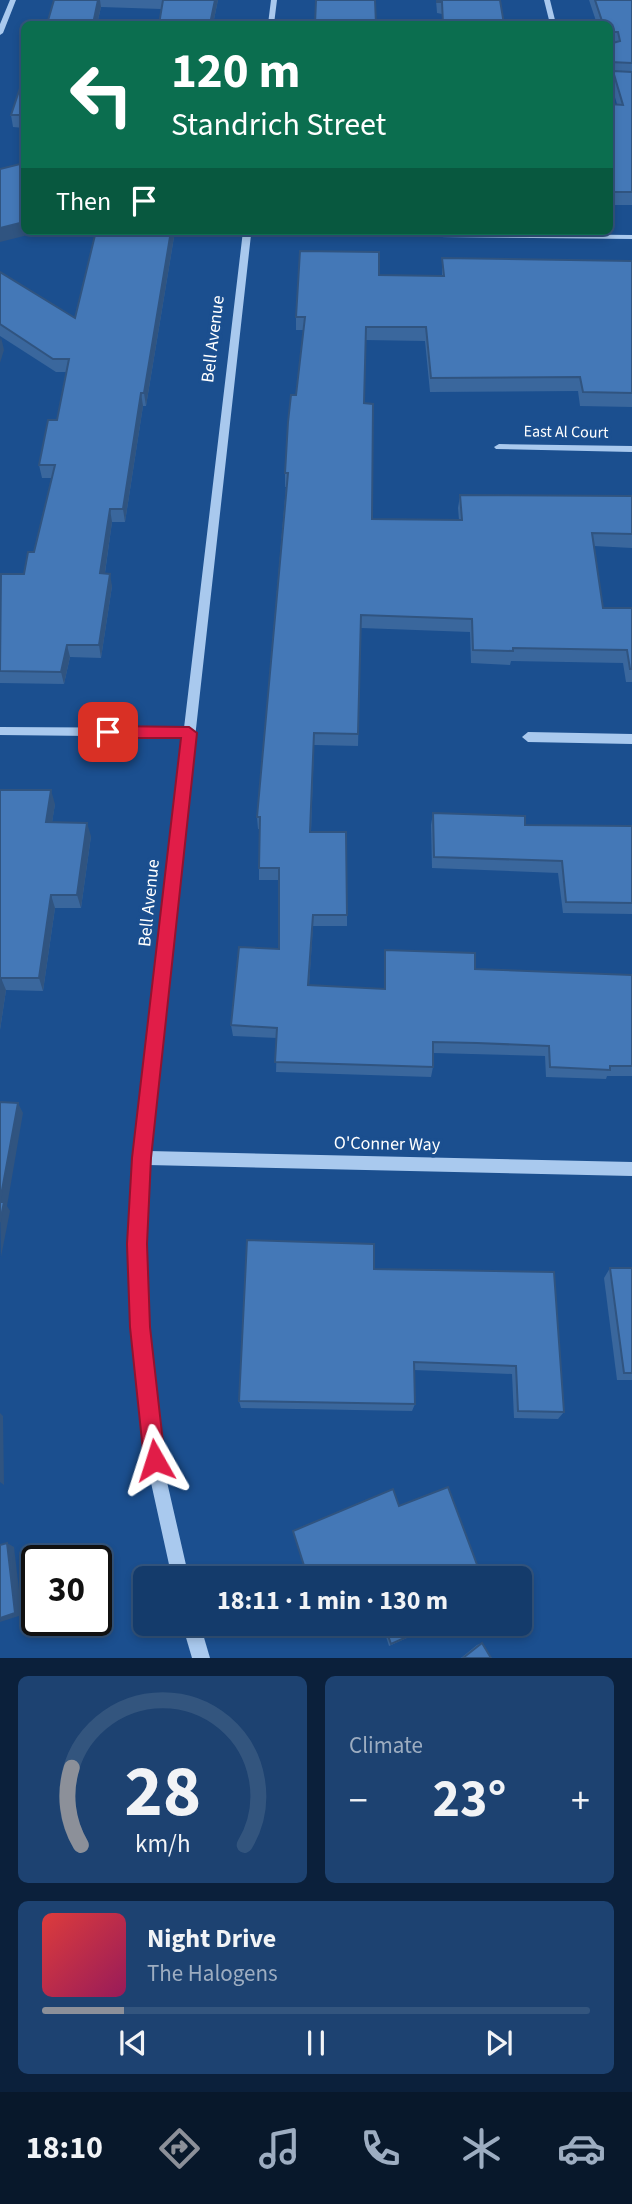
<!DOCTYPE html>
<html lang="en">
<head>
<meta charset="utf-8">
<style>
	body { margin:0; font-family:"Source Sans 3",sans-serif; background:#1d4271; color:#f1f3f6; height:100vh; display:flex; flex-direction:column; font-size:26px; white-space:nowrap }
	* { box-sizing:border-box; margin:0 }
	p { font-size:23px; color:#9dadc1 }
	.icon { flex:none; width:38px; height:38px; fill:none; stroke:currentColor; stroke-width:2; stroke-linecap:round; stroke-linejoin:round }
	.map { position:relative; height:1658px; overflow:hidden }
	.details { display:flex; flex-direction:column; gap:18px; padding:18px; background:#0b203b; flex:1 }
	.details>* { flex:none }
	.top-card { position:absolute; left:21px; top:21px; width:592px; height:214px; border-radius:10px; box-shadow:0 4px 10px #0003,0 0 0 2px #33557e; background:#0b6e4f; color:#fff; overflow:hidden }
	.speed { position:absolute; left:21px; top:1545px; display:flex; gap:14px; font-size:35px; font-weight:700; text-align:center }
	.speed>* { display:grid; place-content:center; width:91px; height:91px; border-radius:50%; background:#143b6b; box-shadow:0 4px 10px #0003,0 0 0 2px #33557e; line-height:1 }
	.speed .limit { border:4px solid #111; border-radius:10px; background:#fff; color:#111 }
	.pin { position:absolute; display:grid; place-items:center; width:60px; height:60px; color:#fff; margin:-30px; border-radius:14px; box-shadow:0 4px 10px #0006 }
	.me { position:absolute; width:77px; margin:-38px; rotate:354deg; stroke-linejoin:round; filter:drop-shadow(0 0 5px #0008) }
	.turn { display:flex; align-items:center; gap:24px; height:147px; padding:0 35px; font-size:32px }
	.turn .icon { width:91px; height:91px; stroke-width:2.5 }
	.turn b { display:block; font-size:49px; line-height:60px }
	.then { display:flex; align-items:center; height:66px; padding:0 35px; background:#0003; gap:14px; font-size:26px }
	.big { font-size:52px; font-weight:700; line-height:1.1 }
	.details .tile { flex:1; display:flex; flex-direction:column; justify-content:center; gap:10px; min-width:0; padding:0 24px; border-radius:10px; background:#1d4271 }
	.details .dial { align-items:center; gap:0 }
	.dial svg { height:182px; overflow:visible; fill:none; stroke:#33557e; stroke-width:7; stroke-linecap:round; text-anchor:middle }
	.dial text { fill:#f1f3f6; stroke:none }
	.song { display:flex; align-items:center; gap:21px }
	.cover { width:84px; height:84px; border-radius:10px; background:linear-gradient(135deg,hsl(0 70% 55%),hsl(330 70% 35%)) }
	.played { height:7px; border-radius:4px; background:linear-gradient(90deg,#8c9099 15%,#33557e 15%) }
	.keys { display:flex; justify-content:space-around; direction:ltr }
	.heat { display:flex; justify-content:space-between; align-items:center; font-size:38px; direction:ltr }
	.details .tiles { flex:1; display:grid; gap:18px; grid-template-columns:1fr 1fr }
	.tile:last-child { grid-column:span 2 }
	.trip { position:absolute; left:133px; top:1566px; width:399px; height:70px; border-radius:10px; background:#143b6b; box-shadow:0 4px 10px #0003,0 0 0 2px #33557e; font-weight:700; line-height:70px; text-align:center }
	.menu { display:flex; height:112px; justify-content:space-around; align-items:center; background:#08182b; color:#9dadc1 }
	.menu .icon { width:49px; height:49px }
	.menu .current { color:#8c9099 }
	.menu b { font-size:32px; color:#f1f3f6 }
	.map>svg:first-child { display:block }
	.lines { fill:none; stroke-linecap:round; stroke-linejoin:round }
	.minor { fill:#a9c9ee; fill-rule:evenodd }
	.wall { fill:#3a679d }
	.shaded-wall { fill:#305480 }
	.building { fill:#4478b7; stroke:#305480; stroke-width:2 }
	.route { fill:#e11d48; stroke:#92132f; stroke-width:2 }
	.labels { text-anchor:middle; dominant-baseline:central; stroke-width:7; stroke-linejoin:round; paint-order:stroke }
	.far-street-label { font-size:16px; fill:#fff; stroke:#1b4f8f }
	.street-label { font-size:18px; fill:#fff; stroke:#1b4f8f }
</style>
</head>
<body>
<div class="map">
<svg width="632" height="1658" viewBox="0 0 632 1658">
	<rect width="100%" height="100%" fill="#1b4f8f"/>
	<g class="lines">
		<g class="minor">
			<polygon points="10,0 16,0 3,33 0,35 0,24"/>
			<polygon points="271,0 277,0 274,24 268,24"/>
			<polygon points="544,0 550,0 556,24 550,24"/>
			<polygon points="609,77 632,78 632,82 609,81"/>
			<polygon points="243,231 632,235 632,239 251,235 149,1151 632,1162 632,1176 148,1165 145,1244 148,1327 162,1460 189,1578 172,1578 146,1460 132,1327 129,1244 134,1158 183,737 0,735 0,727 184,728"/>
			<polygon points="499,444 632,446 632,452 496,449 494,447"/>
			<polygon points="528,732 632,734 632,744 528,742 522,737"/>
			<polygon points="182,1624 200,1624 210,1658 192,1658"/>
		</g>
	</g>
	<g class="wall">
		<polygon points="54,0 218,0 213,24 159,24 161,9 101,7 97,24 47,24"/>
		<polygon points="436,0 500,0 504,24 442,24 442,14 437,13"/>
		<polygon points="589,0 632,0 632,205 609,205 609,104 617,104 611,84 612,75 609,75 609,24 597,24"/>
		<polygon points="24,76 24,128 13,127 11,115"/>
		<polygon points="175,231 146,406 143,406 125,522 112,522 105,573 112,586 101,658 70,657 64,684 0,683 0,576 24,574 34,552 52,478 42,478 39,465 57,420 66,372 56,372 0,336 0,272 75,318"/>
		<polygon points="442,258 632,261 632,407 580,406 578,391 430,392 425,341 365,340 364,403 372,519 459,520 458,508 460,495 632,496 632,548 594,546 603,608 632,608 632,682 626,682 623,663 511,661 510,665 471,663 470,632 361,628 358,746 314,745 311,832 347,915 347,926 313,926 309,986 384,989 385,950 475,969 632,975 632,1076 607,1076 606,1079 546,1077 545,1056 433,1053 433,1067 431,1077 276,1072 277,1038 233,1036 231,1025 279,949 279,880 259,880 259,868 260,829 258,829 257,817 286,487 285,487 285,473 296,395 304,330 296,330 296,317 379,275 442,276"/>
		<polygon points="0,790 55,804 52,822 91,836 81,908 55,908 43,991 6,990 0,1030"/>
		<polygon points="433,813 525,825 632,826 632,914 563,913 558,873 432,868 431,825"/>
		<polygon points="610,1268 632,1268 632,1380 617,1380 604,1278"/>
		<polygon points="374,1269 554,1272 564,1412 558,1419 514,1418 512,1374 414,1370 415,1404 412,1411 241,1408 239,1401"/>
		<polygon points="382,1624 438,1624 389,1646"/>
		<polygon points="482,1643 491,1658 461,1658 477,1645"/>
	</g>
	<g class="shaded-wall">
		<polygon points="98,0 100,0 101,7 97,24 93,24"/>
		<polygon points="215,0 218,0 213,24 210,24"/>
		<polygon points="24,222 24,231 44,231 0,242 0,228"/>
		<polygon points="171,231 175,231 146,406 144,393"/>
		<polygon points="1,337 4,350 0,363 0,341"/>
		<polygon points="141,393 143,406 125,522 123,509"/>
		<polygon points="110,509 112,522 103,586 100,573"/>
		<polygon points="110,574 112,586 101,658 99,645"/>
		<polygon points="67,645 70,657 64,684 61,672"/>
		<polygon points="51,790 55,804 50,836 46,822"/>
		<polygon points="87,823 91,836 81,908 77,895"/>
		<polygon points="51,895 55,908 43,991 39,978"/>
		<polygon points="313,915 313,926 308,996 308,985"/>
		<polygon points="1,978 6,990 0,1030 0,984"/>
		<polygon points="18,1103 23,1113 7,1206 10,1211 1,1257 0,1201"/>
		<polygon points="0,1413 3,1416 4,1485 0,1482"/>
		<polygon points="7,1543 14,1547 22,1615 0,1622"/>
	</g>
	<g class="building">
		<polygon points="54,0 98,0 93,24 47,24"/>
		<polygon points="163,0 215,0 210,24 159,24"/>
		<polygon points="316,0 375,0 376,24 315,24"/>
		<polygon points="437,0 500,0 504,24 443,24 442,2 437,2"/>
		<polygon points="595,0 632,0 632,63 610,62 609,57 609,44 620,41 618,32 609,32 609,24 603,24"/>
		<polygon points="613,71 632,72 632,192 609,192 609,104 623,105"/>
		<polygon points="24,76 24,115 11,115"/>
		<polygon points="24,163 24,222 0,228 0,169"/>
		<polygon points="96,231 171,231 144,393 141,393 123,509 110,509 100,573 110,574 99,645 67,645 61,672 0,671 1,574 24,574 28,552 34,552 55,465 39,465 48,420 57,420 69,359 53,359 0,324 0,272 75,318"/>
		<polygon points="300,251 379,252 379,275 444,276 442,258 632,261 632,393 583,392 580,377 431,378 426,327 366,327 364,403 373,404 372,519 462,520 460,495 632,496 632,534 592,533 603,608 632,608 632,669 630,669 627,650 513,648 513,651 473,650 472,619 361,615 358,734 314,733 310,832 346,832 347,915 313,915 308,985 385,989 385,950 475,953 475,969 632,975 632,1066 610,1066 610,1070 550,1067 549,1046 477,1043 433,1042 433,1067 275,1062 277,1028 231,1025 239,947 279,949 279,868 259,868 260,817 257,817 288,473 285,473 288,422 291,395 296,395 305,317 296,317"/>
		<polygon points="0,790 51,790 46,822 87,823 77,895 51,895 39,978 1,978 0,984"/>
		<polygon points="433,813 525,816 525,825 632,826 632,903 566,902 562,861 434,857"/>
		<polygon points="0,1102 18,1103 0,1201"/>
		<polygon points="0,1202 4,1202 0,1222"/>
		<polygon points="247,1240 374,1244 374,1269 554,1272 564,1412 518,1411 516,1366 414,1362 415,1404 239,1401"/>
		<polygon points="610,1268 632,1268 632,1373 624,1373"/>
		<polygon points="448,1487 482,1578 369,1578 368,1574 356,1578 308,1578 293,1531 393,1489 399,1506"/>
		<polygon points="7,1543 15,1613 0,1618 0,1545"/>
		<polygon points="384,1624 436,1624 391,1644"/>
		<polygon points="482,1643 491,1658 463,1658"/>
	</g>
	<polygon class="route" points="108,726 189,727 197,733 151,1158 147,1244 150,1327 165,1460 162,1468 155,1471 147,1468 144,1460 130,1327 127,1244 132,1158 181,738 108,738 101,732"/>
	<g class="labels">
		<g class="far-street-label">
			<text transform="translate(566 432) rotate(1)">East Al Court</text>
		</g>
		<g class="street-label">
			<text transform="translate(213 339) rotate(-83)">Bell Avenue</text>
			<text transform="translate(149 903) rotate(-84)">Bell Avenue</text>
			<text transform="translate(387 1144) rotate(1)">O'Conner Way</text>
		</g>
	</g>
</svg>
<div class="speed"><div class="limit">30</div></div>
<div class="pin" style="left:108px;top:732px;background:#d93025"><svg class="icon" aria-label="arrive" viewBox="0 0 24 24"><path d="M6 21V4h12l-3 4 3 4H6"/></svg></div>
<svg class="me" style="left:155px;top:1460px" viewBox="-20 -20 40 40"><path d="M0-17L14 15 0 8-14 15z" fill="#e11d48" stroke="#fff" stroke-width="4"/></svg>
<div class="trip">18:11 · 1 min · 130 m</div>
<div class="top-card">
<div class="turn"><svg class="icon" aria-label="left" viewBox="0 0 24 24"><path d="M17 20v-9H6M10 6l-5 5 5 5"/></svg><div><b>120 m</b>Standrich Street</div></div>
<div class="then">Then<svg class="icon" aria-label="arrive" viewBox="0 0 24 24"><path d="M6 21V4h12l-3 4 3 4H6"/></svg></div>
</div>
</div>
<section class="details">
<div class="tiles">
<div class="tile dial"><svg viewBox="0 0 100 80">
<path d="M14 69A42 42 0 1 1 86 69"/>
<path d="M14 69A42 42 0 0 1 10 35" stroke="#8c9099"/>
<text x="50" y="56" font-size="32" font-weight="700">28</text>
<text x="50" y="72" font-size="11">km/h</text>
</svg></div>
<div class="tile"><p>Climate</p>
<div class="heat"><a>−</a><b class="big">23°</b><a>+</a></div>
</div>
<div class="tile">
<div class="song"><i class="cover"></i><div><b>Night Drive</b><p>The Halogens</p></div></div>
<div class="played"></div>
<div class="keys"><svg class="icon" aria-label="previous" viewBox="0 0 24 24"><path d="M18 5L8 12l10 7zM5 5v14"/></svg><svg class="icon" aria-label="pause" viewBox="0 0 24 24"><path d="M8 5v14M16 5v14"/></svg><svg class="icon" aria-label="next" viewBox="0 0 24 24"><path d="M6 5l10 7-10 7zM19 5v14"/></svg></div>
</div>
</div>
</section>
<nav class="menu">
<b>18:10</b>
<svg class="icon current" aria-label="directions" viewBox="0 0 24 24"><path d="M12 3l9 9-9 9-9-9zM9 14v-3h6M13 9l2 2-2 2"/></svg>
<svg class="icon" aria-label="music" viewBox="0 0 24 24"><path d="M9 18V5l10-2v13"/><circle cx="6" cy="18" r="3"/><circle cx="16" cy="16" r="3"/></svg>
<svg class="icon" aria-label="phone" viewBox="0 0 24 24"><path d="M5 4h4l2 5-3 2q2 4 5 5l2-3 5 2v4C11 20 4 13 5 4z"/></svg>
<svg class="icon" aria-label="climate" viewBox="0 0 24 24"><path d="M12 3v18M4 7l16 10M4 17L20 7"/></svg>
<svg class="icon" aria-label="car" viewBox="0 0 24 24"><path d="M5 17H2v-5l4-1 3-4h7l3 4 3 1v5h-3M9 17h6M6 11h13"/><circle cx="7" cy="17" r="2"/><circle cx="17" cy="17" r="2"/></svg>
</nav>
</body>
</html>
